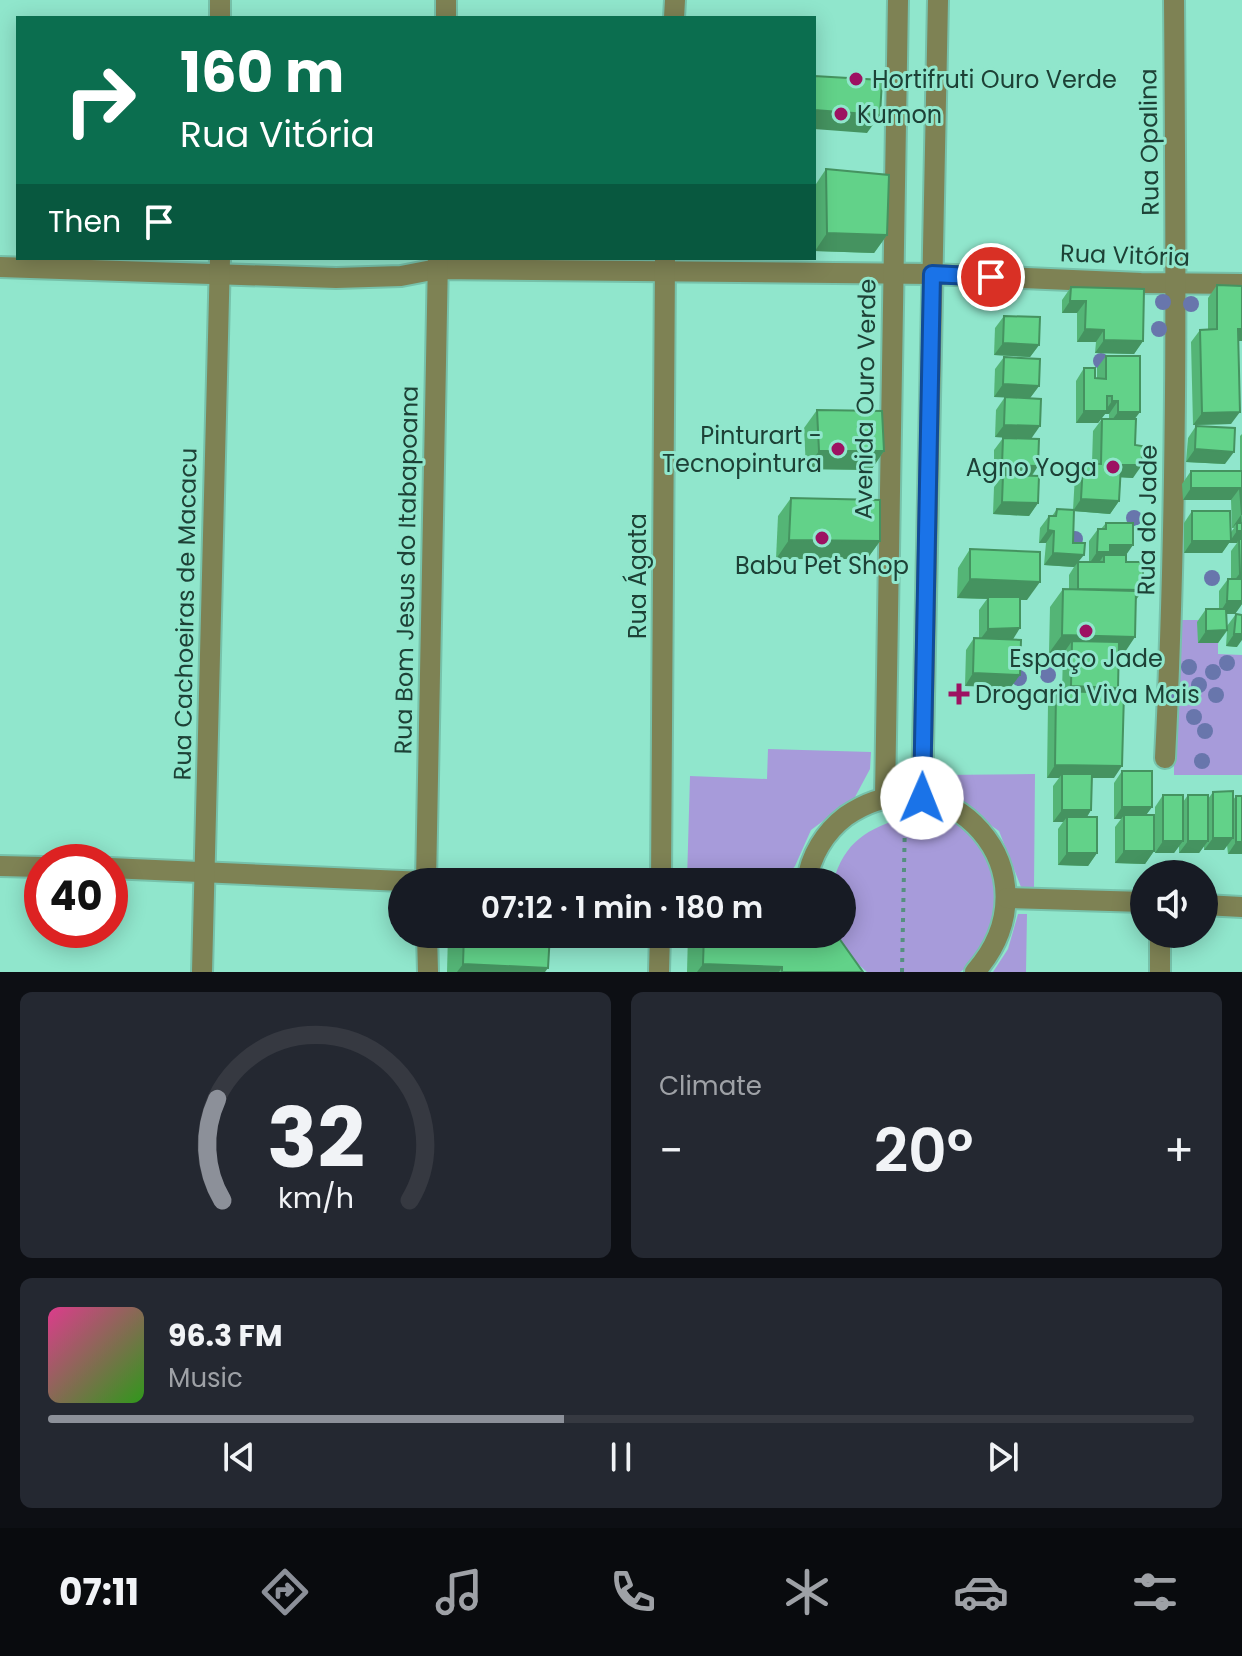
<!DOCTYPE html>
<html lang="en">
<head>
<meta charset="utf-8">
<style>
	body { margin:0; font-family:Poppins,sans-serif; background:#242831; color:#f1f3f6; height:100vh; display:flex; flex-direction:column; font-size:30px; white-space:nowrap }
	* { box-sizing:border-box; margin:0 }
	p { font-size:26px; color:#9ea1a6 }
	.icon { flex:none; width:44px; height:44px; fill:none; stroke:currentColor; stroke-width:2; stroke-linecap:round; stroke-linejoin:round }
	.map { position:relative; height:972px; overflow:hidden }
	.side { display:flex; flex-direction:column; gap:20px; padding:20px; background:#0d0f14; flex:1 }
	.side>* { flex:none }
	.banner { position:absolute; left:16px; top:16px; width:800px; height:244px; border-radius:0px; box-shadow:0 4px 20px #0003; background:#0b6e4f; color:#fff; overflow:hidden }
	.controls { position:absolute; left:1130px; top:860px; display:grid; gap:16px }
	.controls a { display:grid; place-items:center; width:88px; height:88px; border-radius:50%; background:#171b24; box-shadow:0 4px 20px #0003; font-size:40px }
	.speed { position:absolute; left:24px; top:844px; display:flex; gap:16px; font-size:40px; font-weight:700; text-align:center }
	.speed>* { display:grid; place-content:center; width:104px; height:104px; border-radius:50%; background:#171b24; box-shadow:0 4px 20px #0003; line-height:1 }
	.speed .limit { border:12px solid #d22; background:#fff; color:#111 }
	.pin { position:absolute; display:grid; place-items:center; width:68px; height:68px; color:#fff; margin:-34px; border:4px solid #fff; border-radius:50%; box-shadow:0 2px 8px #0007 }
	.me { position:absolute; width:88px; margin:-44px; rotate:1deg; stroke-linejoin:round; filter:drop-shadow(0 0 6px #0008) }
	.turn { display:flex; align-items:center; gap:28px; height:168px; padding:0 32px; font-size:36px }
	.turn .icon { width:104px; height:104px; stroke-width:2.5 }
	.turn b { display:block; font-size:56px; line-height:68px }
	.then { display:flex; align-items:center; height:76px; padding:0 32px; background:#0003; gap:16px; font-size:30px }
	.big { font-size:60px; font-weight:600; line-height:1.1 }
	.side .tile { flex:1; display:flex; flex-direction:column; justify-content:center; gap:12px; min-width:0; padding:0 28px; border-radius:12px; background:#242831 }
	.side .dial { align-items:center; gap:0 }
	.dial svg { height:208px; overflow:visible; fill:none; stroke:#363941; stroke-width:7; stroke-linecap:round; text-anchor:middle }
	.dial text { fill:#f1f3f6; stroke:none }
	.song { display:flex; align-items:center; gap:24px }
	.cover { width:96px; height:96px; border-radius:12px; background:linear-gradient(135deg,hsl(330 70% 55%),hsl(110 70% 35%)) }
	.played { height:8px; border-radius:4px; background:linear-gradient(90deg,#8c9099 45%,#363941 45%) }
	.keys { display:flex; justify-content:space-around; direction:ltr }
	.heat { display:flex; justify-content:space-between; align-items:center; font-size:44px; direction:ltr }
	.side .tiles { flex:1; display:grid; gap:20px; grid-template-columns:1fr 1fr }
	.tile:last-child { grid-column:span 2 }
	.trip { position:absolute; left:388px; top:868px; width:468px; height:80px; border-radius:40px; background:#171b24; box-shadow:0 4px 20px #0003; font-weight:600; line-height:80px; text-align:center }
	.tabs { display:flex; height:128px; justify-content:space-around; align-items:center; background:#090b0e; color:#9ea1a6 }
	.tabs .icon { width:56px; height:56px }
	.tabs .selected { color:#8c9099 }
	.tabs b { font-size:36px; color:#f1f3f6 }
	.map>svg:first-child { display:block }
	.green { fill:#a79bda }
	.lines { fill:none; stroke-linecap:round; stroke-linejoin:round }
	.minor-casing { stroke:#77c2ab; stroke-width:24 }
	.path { stroke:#55917f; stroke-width:4; stroke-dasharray:4 6; stroke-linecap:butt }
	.minor { stroke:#7e8254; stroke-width:20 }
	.tree { fill:#6876ac }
	.wall { fill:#54b576 }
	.shaded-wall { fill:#459360 }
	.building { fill:#62d289; stroke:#459360; stroke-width:2 }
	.route-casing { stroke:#114b97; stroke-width:20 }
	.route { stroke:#1a73e8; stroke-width:14 }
	.poi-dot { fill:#9d1262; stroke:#90e6cc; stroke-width:3 }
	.labels { text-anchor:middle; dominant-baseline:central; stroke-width:6; stroke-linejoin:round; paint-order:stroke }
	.poi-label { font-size:24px; fill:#1d4136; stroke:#90e6cc; text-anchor:start }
	.street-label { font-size:24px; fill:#1d4136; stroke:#90e6cc }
</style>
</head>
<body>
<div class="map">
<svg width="1242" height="972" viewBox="0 0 1242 972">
	<rect width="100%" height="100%" fill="#90e6cc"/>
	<g class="green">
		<polygon points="1176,620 1199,620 1198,643 1218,643 1218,654 1242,655 1242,775 1174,775 1174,651"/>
		<polygon points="768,749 871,752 870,769 855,797 811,830 795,866 782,882 687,880 690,776 767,779"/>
		<polygon points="1035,774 1034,887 1021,887 999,831 943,793 943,775"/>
		<path d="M 905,817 C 923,819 952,818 967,830 C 989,849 995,883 1003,910 L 978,960 L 960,972 L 867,972 L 841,949 L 835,934 L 842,934 L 842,882 L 833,882 C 845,841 867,829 905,817 Z"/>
		<polygon points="1018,914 1027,914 1026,972 993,972 1008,949"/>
	</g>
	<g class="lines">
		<defs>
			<g id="minor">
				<polyline points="220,0 220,18"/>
				<polyline points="446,18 446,0"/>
				<polyline points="674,18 675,0"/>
				<polyline points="0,267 336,278 401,276 437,269 932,274 1141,283 1242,284"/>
				<path d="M 1165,758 C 1178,505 1176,252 1174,0"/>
				<polyline points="885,798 898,0"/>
				<polyline points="922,798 938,0"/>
				<polyline points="0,866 42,867"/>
				<polyline points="110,868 425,882"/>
				<polyline points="426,882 438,258"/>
				<polyline points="661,882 665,258"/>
				<path d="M 807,882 C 810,856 825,832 846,816 C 946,747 1062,873 975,972"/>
				<polyline points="1007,898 1144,902"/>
				<polyline points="1204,905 1242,907"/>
				<polyline points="427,934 428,972"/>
				<polyline points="202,972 220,258"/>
				<polyline points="659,972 660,934"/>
				<polyline points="1160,972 1160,934"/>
			</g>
		</defs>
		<use href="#minor" class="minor-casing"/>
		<polyline class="path" points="902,972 905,818"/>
		<use href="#minor" class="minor"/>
	</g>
	<g class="tree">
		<circle cx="1163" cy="302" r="8"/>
		<circle cx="1191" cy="304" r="8"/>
		<circle cx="1159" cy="329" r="8"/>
		<circle cx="1101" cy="361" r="8"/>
		<circle cx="1134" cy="518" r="8"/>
		<circle cx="1075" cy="539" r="8"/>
		<circle cx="1212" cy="578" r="8"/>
		<circle cx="1227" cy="663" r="8"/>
		<circle cx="1189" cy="667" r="8"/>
		<circle cx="1213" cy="672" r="8"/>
		<circle cx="1048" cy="675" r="8"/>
		<circle cx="1019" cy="678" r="8"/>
		<circle cx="1199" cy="685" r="8"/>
		<circle cx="1216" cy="695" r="8"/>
		<circle cx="1178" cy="696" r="8"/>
		<circle cx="1194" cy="717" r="8"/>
		<circle cx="1205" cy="731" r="8"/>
		<circle cx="1202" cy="761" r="8"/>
	</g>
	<g class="wall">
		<polygon points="826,169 887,235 874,253 815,251 814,187"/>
		<polygon points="1217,285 1238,341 1231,424 1193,425 1191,342 1200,330 1208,329 1208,298"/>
		<polygon points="1071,287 1143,341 1134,354 1095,353 1096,342 1077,342 1077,313 1062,313 1062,300"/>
		<polygon points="1004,316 1039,345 1030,357 994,355 995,328"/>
		<polygon points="1106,356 1134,419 1133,478 1121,477 1119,501 1110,514 1074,511 1073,543 1079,562 1089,562 1089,541 1098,529 1101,529 1106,523 1126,556 1126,562 1143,590 1136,600 1123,655 1119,655 1118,688 1115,693 1114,778 1092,778 1091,810 1087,817 1097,853 1088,866 1058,865 1058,829 1063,822 1053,822 1053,786 1059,778 1047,778 1048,704 1056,691 1062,691 1063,654 1049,653 1050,607 1063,589 1069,589 1069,575 1074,567 1044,565 1046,543 1039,543 1040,528 1049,516 1052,516 1057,509 1073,510 1075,475 1083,463 1092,463 1093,431 1102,419 1109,419 1109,414 1105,414 1098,423 1076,423 1076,381 1084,368 1095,378 1097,379 1097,368"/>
		<polygon points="1004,357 1039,386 1030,398 994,397 995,369"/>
		<polygon points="1005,397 1031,439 995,437 996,410"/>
		<polygon points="817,410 884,451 871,470 806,469 804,428"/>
		<polygon points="1196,426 1225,464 1186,462 1188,438"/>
		<polygon points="1242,434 1242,604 1235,614 1226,614 1227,626 1236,614 1237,647 1226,646 1227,631 1218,643 1198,643 1197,622 1206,609 1219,609 1219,591 1228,579 1231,579 1231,551 1237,543 1229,543 1222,553 1184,553 1184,523 1192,511 1231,532 1234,528 1232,528 1231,500 1183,500 1182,484 1191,471 1240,471 1240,436"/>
		<polygon points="1003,438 1038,466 1032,476 1038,503 1029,516 993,514 994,487 1001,478 994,478 994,450"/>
		<polygon points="791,498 880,541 867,559 776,559 778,516"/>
		<polygon points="970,549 1027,600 1020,600 1012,640 1011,687 965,686 966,650 974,638 979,638 979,610 987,599 957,598 958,568"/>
		<polygon points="1122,771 1152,807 1146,815 1154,851 1145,864 1115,863 1115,827 1121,819 1114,819 1114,783"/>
		<polygon points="1213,792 1233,800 1236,796 1242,796 1242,854 1228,854 1227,845 1224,850 1204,850 1204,846 1199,853 1179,853 1179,846 1174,853 1155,853 1155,807 1163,795 1183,802 1188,795 1208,799"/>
		<polygon points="466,869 551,882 458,882"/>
		<polygon points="448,934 550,934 545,972 447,972"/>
		<polygon points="688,934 836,934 863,972 687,972"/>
	</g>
	<g class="shaded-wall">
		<polygon points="814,110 880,115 867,133 814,129"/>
		<polygon points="827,233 887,235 874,253 815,251"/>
		<polygon points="1070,301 1086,301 1077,313 1062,313"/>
		<polygon points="1085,329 1104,330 1096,342 1077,342"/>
		<polygon points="1238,329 1242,329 1242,341 1229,341"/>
		<polygon points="1104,340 1143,341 1134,354 1095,353"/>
		<polygon points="1003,343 1039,345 1030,357 994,355"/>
		<polygon points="1003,384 1039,386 1030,398 994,397"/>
		<polygon points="1112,401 1118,401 1109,414 1105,414 1098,423 1076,423 1084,411 1105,411"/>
		<polygon points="1118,412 1140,412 1131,424 1109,424"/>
		<polygon points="1240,412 1231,424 1193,425 1202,413"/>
		<polygon points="1004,425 1040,426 1031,439 995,437"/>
		<polygon points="1195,449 1234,452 1225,464 1186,462"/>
		<polygon points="819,451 884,451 871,470 806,469"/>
		<polygon points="1002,465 1038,466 1029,479 1003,475 1001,478 994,478"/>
		<polygon points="1121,465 1142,465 1133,478 1113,477"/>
		<polygon points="1191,488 1240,488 1231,500 1183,500"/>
		<polygon points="1081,499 1119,501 1110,514 1073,511"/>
		<polygon points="1002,502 1038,503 1029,516 993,514"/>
		<polygon points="1241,515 1242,528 1237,523 1232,528"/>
		<polygon points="1048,530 1054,531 1046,543 1039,543"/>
		<polygon points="1237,531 1242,531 1242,543 1239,539 1237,543 1229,543 1222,553 1184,553 1192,541 1230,541"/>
		<polygon points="789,540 880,541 867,559 776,559"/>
		<polygon points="1110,545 1133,545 1124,558 1104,555 1098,564 1089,564 1097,552"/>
		<polygon points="1053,553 1084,555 1074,567 1044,565"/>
		<polygon points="1240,573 1242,573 1242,585 1231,585"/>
		<polygon points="970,579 1040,582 1027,600 957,598"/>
		<polygon points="1078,590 1143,590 1134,602"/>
		<polygon points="1227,601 1242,601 1242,604 1235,614 1219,614"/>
		<polygon points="1020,628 1012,641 979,641 988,629"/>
		<polygon points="1227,630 1218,643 1198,643 1206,631"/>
		<polygon points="1234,634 1242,634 1242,640 1237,647 1226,646"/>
		<polygon points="1062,635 1135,637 1123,655 1072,654 1072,641 1063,654 1049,653"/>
		<polygon points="973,673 1020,675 1011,687 965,686"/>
		<polygon points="1071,686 1118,688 1109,700 1062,698"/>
		<polygon points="1055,765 1122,766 1114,778 1062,778 1062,774 1059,778 1047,778"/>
		<polygon points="1122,807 1152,807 1143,819 1124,815 1121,819 1114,819"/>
		<polygon points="1062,810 1091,810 1083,823 1067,817 1063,822 1053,822"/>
		<polygon points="1213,838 1233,838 1224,850 1204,850"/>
		<polygon points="1163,841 1183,841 1174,853 1155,853"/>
		<polygon points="1188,841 1208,841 1199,853 1179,853"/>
		<polygon points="1236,842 1242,842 1242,854 1228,854"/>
		<polygon points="1124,851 1154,851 1145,864 1115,863"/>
		<polygon points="1067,853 1097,853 1088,866 1058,865"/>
		<polygon points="463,964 548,968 545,972 457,972"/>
		<polygon points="703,964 782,967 779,972 697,972"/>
	</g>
	<g class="building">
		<polygon points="814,76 882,80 880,115 814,110"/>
		<polygon points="826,169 889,175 887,235 827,233"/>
		<polygon points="1217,285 1242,286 1242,329 1238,329 1240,412 1202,413 1200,330 1217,329"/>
		<polygon points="1071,287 1144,289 1143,341 1104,340 1104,330 1085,329 1086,301 1070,301"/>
		<polygon points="1004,316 1040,317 1039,345 1003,343"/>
		<polygon points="1106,356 1140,356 1140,412 1118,412 1118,401 1112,401 1112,396 1107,396 1107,411 1084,411 1084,368 1095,368 1095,378 1106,379"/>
		<polygon points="1004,357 1040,359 1039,386 1003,384"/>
		<polygon points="1005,397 1041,399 1040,426 1004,425"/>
		<polygon points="817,410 882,411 884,451 819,451"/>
		<polygon points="1102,419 1136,419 1135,445 1142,446 1142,465 1121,465 1119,501 1081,499 1083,463 1101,464"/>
		<polygon points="1196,426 1235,428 1234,452 1195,449"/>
		<polygon points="1003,438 1039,439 1038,466 1002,465"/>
		<polygon points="1191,471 1242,471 1242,515 1240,488 1191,488"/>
		<polygon points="1003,475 1039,476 1038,503 1002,502"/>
		<polygon points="791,498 880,500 880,541 789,540"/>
		<polygon points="1057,509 1074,510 1073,543 1085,543 1084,555 1053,553 1054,531 1048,530 1049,516 1056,516"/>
		<polygon points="1192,511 1230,511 1231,541 1192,541"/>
		<polygon points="1106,523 1133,523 1133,545 1110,545 1110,552 1097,552 1098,529 1106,529"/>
		<rect x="1237" y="523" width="5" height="8"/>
		<polygon points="1239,539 1242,539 1242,573 1240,573"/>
		<polygon points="970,549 1040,552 1040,582 970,579"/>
		<polygon points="1104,555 1126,555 1126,562 1143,562 1143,590 1078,589 1078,562 1104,562"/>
		<polygon points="1228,579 1242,579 1242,601 1227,601"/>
		<polygon points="1063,589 1136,591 1135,637 1062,635"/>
		<polygon points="988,597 1020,597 1020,628 988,629"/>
		<polygon points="1206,609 1226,609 1227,630 1206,631"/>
		<polygon points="1236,614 1242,615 1242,634 1234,634"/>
		<polygon points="974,638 1021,640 1020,675 973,673"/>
		<polygon points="1072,641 1119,642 1118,688 1071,686"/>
		<polygon points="1056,691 1124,693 1122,766 1055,765"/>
		<rect x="1122" y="771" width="30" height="36"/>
		<polygon points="1062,774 1092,774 1091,810 1062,810"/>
		<polygon points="1233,791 1233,838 1213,838 1213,792"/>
		<rect x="1163" y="795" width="20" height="46"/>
		<rect x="1188" y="795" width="20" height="46"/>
		<rect x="1236" y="796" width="6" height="46"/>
		<rect x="1124" y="815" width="30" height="36"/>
		<rect x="1067" y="817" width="30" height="36"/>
		<polygon points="466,869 552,873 551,882 466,882"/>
		<polygon points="464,934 550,934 548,968 463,964"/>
		<polygon points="704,934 836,934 863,972 782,972 782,967 703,964"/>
	</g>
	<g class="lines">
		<defs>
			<polyline id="route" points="922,798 932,274 991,277"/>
		</defs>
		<use href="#route" class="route-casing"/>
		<use href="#route" class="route"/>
	</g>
	<g class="poi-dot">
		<circle cx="856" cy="79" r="8"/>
		<circle cx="841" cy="114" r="8"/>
		<circle cx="838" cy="449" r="8"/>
		<circle cx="1113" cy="467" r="8"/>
		<circle cx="822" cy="538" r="8"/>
		<circle cx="1086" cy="631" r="8"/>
		<path d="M955 682h8v8h8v8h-8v8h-8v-8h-8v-8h8z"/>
	</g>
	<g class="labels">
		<g class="poi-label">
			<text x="872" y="79">Hortifruti Ouro Verde</text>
			<text x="857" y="114">Kumon</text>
			<text x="822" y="435" text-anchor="end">Pinturart -<tspan x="822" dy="28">Tecnopintura</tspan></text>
			<text x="1097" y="467" text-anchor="end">Agno Yoga</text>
			<text x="822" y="565" text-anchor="middle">Babu Pet Shop</text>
			<text x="1086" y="658" text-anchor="middle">Espaço Jade</text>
			<text x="975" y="694">Drogaria Viva Mais</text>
		</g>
		<g class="street-label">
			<text transform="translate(1149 142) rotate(-91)">Rua Opalina</text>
			<text transform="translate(1125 255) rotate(2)">Rua Vitória</text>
			<text transform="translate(865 399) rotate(-89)">Avenida Ouro Verde</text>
			<text transform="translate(1147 520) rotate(-89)">Rua do Jade</text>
			<text transform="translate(406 570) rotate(-89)">Rua Bom Jesus do Itabapoana</text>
			<text transform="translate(637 576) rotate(-90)">Rua Ágata</text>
			<text transform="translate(185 614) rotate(-89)">Rua Cachoeiras de Macacu</text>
		</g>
	</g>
</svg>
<div class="controls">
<a><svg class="icon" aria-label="sound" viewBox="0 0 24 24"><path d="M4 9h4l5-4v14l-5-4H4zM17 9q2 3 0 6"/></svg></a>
</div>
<div class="speed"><div class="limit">40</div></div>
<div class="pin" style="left:991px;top:277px;background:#d93025"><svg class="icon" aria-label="arrive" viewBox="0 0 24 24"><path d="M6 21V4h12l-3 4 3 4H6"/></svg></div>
<svg class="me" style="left:922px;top:798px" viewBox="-20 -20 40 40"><circle r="19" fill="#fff"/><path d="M0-13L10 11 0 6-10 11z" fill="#1a73e8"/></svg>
<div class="trip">07:12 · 1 min · 180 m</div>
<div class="banner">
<div class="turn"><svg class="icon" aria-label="right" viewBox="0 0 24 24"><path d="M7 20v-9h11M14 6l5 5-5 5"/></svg><div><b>160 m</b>Rua Vitória</div></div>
<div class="then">Then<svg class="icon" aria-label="arrive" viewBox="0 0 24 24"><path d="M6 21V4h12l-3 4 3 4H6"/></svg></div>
</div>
</div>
<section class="side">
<div class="tiles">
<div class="tile dial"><svg viewBox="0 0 100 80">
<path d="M14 69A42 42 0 1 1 86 69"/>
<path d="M14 69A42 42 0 0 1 12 30" stroke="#8c9099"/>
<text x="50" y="56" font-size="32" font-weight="700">32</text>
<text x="50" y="72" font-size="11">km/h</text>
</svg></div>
<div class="tile"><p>Climate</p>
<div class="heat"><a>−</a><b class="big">20°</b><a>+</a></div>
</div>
<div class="tile">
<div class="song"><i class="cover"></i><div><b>96.3 FM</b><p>Music</p></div></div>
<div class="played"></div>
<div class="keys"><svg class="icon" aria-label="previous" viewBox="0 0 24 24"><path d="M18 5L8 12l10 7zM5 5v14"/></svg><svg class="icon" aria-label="pause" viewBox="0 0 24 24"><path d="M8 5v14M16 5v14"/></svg><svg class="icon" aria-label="next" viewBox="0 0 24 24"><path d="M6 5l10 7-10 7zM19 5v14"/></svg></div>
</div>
</div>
</section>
<nav class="tabs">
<b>07:11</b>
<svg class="icon selected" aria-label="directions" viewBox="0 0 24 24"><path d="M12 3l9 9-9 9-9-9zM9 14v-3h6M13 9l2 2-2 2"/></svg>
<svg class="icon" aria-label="music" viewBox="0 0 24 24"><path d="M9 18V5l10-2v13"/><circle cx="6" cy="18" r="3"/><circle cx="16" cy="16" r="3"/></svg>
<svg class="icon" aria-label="phone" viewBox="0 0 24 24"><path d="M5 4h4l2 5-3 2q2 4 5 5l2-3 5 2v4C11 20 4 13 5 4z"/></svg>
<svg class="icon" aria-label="climate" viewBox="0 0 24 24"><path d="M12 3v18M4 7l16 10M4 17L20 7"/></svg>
<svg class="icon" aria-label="car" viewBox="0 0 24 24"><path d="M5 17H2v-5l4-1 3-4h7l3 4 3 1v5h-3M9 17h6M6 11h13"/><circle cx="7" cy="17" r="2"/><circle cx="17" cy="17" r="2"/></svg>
<svg class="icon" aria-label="filters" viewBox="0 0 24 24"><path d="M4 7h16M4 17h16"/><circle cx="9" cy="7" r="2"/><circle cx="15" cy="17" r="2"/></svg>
</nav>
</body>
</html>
